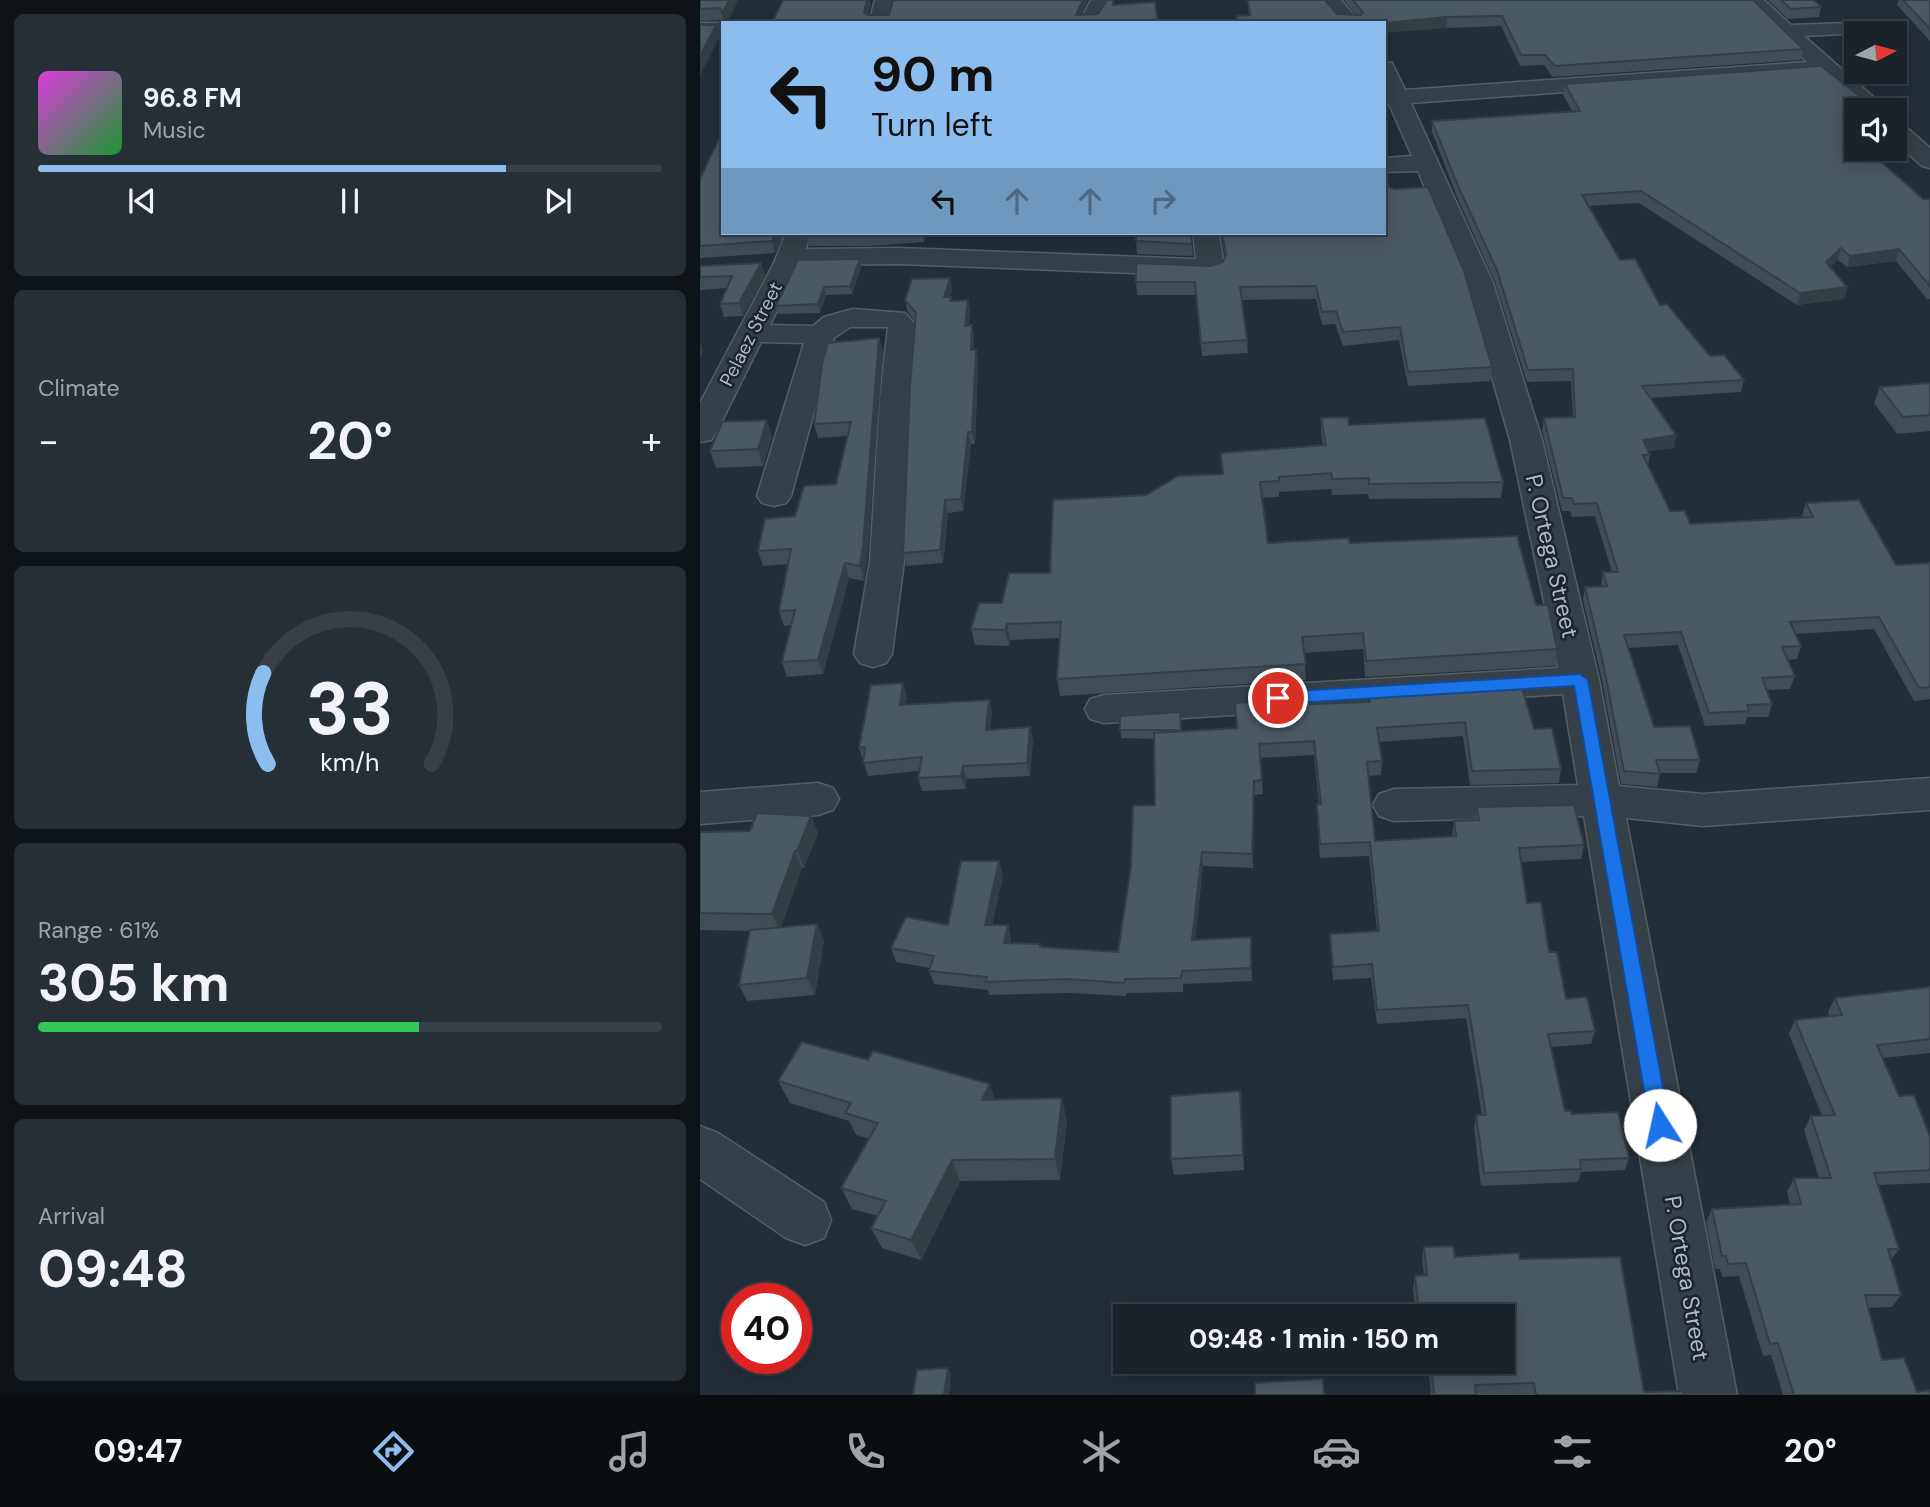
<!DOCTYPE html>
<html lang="en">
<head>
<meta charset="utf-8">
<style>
	body { margin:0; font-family:"DM Sans",sans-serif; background:#272f36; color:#f1f3f6; height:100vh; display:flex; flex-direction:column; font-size:26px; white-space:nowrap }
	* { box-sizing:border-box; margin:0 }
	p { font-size:23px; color:#9fa4a8 }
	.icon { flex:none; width:38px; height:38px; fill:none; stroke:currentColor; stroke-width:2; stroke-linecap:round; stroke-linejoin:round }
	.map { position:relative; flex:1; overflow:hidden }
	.side { display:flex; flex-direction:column; gap:14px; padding:14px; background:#0e1317; width:700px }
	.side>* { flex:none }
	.hud { position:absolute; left:21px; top:21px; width:665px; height:214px; border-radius:0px; box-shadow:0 4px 18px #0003,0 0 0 2px #383f47; background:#8bbeef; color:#111; overflow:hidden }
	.needle { width:46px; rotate:84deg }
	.fabs { position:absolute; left:1144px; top:21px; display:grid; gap:14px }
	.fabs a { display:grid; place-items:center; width:63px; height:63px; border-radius:0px; background:#1a222a; box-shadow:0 4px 18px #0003,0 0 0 2px #383f47; font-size:35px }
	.speed { position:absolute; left:21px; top:1283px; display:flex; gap:14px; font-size:35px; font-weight:700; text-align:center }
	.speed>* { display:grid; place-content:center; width:91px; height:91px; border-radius:50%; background:#1a222a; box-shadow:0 4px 18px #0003,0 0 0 2px #383f47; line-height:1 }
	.speed .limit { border:10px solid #d22; background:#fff; color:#111 }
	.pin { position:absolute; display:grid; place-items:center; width:60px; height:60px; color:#fff; margin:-30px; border:4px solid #fff; border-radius:50%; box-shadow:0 2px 7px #0007 }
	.me { position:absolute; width:77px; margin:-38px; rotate:350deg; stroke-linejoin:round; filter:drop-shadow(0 0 5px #0008) }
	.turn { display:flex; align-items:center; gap:24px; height:147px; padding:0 35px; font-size:32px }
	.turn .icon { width:91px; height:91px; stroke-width:2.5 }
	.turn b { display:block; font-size:49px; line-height:60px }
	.lanes { display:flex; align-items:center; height:66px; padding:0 35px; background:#0003; justify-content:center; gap:35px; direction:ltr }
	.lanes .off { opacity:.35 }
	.big { font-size:52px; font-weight:700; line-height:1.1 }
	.side .widget { flex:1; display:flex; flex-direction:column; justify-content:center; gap:10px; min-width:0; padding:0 24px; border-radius:10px; background:#272f36 }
	.side .dial { align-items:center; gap:0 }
	.dial svg { height:182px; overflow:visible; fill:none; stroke:#383f47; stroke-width:7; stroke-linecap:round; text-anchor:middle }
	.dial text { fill:#f1f3f6; stroke:none }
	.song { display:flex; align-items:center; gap:21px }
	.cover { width:84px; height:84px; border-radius:10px; background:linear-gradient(135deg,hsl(300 70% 55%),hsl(130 70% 35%)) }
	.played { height:7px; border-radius:4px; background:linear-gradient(90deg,#8bbeef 75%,#383f47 75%) }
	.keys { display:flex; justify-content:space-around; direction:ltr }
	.heat { display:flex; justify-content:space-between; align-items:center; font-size:38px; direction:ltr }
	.charge { height:10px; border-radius:5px; background:linear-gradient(90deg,#34c759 61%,#383f47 0) }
	.trip { position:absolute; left:413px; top:1304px; width:402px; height:70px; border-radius:0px; background:#1a222a; box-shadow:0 4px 18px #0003,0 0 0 2px #383f47; font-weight:700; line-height:70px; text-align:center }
	.tab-bar { display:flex; height:112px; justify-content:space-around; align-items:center; background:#0a0e11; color:#9fa4a8 }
	.tab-bar .icon { width:49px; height:49px }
	.tab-bar .selected { color:#8bbeef }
	.tab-bar b { font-size:32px; color:#f1f3f6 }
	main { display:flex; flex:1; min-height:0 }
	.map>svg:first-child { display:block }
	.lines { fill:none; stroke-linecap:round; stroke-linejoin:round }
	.minor-casing { stroke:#545e66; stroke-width:3 }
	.minor { fill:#364048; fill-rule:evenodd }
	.wall { fill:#404d55 }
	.shaded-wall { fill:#343e45 }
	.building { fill:#4b5963; stroke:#343e45; stroke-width:2 }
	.route { fill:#1a73e8; stroke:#114b97; stroke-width:2 }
	.labels { text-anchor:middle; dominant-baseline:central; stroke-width:5; stroke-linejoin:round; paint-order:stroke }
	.far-street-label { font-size:19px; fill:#b1bbc4; stroke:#1c252d }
	.street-label { font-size:23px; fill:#b1bbc4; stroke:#1c252d }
</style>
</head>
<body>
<main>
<section class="side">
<div class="widget">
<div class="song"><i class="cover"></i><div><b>96.8 FM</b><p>Music</p></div></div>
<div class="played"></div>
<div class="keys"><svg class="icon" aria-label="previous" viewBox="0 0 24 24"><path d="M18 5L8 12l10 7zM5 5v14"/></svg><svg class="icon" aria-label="pause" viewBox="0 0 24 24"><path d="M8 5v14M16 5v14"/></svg><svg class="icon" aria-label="next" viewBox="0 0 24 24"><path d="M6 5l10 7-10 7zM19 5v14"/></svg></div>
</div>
<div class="widget"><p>Climate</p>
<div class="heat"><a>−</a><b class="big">20°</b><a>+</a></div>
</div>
<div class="widget dial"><svg viewBox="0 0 100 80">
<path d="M14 69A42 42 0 1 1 86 69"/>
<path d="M14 69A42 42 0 0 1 12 29" stroke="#8bbeef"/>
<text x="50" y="56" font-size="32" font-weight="700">33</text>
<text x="50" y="72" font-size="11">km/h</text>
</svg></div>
<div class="widget"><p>Range · 61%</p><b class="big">305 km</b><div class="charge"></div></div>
<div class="widget"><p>Arrival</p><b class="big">09:48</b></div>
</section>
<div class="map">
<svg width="1230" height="1395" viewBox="0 0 1230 1395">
	<rect width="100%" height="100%" fill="#232e38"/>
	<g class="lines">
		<defs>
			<g id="minor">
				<polygon points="175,0 195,0 189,23 169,23"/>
				<polygon points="391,0 411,0 397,23 379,23"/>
				<polygon points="620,0 641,0 660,23 639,23"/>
				<polygon points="1043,0 1064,0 1091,25 1203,21 1206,25 1203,29 1196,31 1104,36 1188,110 1164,110 1120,74 711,103 793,283 842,440 899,680 919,786 1003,794 1230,778 1230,810 1003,826 926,818 1037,1395 979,1395 884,816 694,821 679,816 673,805 679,794 694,789 878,785 863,694 404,723 390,719 385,709 390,699 404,695 858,668 810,440 765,283 718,171 684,172 684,158 712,156 689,104 684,105 684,62 692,63 705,90 1107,62"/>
				<rect x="0" y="23" width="23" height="12"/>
				<polygon points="1195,122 1203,124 1230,148 1230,168 1222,166 1195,142"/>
				<polygon points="86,233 110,233 106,249 199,248 496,259 493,233 519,233 524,268 521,274 511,276 199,264 99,265 70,325 113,326 124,317 153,309 205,313 216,325 210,398 204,561 192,654 186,663 173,667 160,663 154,654 170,561 180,398 188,327 150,327 134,338 91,496 86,503 74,506 62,503 57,496 104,343 61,342 16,433 11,440 0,442 0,403 74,263"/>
				<polygon points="118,783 133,788 139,799 133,810 118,815 0,824 0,792"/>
				<polygon points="0,1126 18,1133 124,1202 131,1220 124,1238 105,1245 86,1238 0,1179"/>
			</g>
		</defs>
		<use href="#minor" class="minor-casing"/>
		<use href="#minor" class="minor"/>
	</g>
	<g class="wall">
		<polygon points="0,0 38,0 27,23 24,23 23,20 0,21"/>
		<polygon points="548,0 625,0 637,14 656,15 644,0 1053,0 1103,49 1101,60 853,77 844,65 820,66 801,26 747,28 536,22 536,16 549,15"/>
		<polygon points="1068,0 1114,0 1121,7 1119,17 1088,19"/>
		<polygon points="1199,0 1230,0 1230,41 1197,5"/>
		<polygon points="865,84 1157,149 1195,149 1196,123 1196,133 1208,143 1204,154 1174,155 1223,199 1230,201 1230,299 1227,299 1196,261 1147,267 1138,260 1130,267 1147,287 1144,299 1097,305 939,203 888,206 920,260 960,305 1010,356 1044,380 1041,392 950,398 976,435 974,448 948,451 950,455 948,465 970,511 990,524 1103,517 1102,515 1106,503 1196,565 1230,563 1230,699 1214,701 1174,629 1096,634 1101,646 1097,659 1087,660 1095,676 1090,689 1067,690 1072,704 1068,717 1047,717 1045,724 1005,726 978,645 928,648 954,727 1000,760 996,773 960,773 957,787 921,784 902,680 883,600 885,587 901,586 903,572 912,572 895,516 872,517 870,511 862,511 842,431 844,418 873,417 871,381 827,382 795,282 757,197 732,132 732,121 873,112 863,95"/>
		<polygon points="0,179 85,233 75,253 0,258"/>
		<polygon points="689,187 792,367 790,381 708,386 699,340 643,346 635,324 622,325 616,299 542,300 547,340 548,353 502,356 496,295 437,295 436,282 523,262 525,257 521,233 684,233"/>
		<polygon points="106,233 225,233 224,242 169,246 109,246"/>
		<polygon points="491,233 493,256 437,254 436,241"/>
		<polygon points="61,263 65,275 43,316 24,317 20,304 27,288 0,290 0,266"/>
		<polygon points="161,267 152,294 126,295 120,313 78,314 76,306"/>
		<polygon points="252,290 250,297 251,301 270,312 269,326 272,325 274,337 273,350 276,350 278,362 275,444 271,444 263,511 248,513 243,563 206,566 203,553 215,321 208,312 205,300"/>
		<polygon points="179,338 183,352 167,561 164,581 149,578 123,674 87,677 82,662 91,625 84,626 79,611 88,564 63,566 58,551 95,516 136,484 148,436 118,438 114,424"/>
		<polygon points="1230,385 1230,431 1197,434 1174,403 1180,387"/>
		<polygon points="621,418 649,425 803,482 801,498 669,499 668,494 632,495 631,489 579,492 579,497 562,498 568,543 650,543 836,605 857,649 855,666 665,677 663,649 604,653 606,680 360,696 357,679 360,638 310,640 309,646 275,645 271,629 302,603 350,573 446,495 523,474 521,453 623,445 621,433"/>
		<polygon points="72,437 63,466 16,468 10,451"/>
		<polygon points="669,695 834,729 861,769 859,783 770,785 763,736 679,742 682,761 681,775 668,776 675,841 752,836 754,821 775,821 777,807 884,845 881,859 821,862 827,903 849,952 866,999 895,1031 891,1044 851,1047 865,1111 871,1114 929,1158 925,1170 881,1172 878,1182 781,1186 774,1128 776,1115 782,1115 766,1018 677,1024 671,978 633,980 630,947 630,934 677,931 669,856 620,858 617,819 617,804 619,804 614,755 560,758 563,794 554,795 553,868 503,866 495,940 551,937 552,981 483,984 483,992 427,993 426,996 370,993 289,995 288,990 234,984 229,971 230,968 196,962 191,948 248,925 303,875 292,925 308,925 311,939 311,943 340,944 341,947 418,952 455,805 454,739 421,738 420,716 481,731 537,728 610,704 669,702"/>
		<polygon points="207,696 206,704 289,700 292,713 290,729 333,740 330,776 267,779 265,789 222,791 218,778 219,771 168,776 159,748"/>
		<polygon points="111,816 118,833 104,868 102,868 81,927 117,924 124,941 115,995 47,1001 39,985 50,931 0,930 0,832 50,831"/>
		<polygon points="1230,987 1230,1053 1183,1058 1199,1096 1230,1137 1230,1183 1179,1185 1199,1249 1191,1260 1201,1295 1192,1307 1168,1308 1182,1360 1217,1392 1230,1395 1083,1395 1071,1355 1063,1356 1039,1276 1022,1277 1020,1269 1015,1269 1006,1222 1012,1209 1090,1204 1087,1192 1094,1178 1119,1178 1104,1130 1111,1116 1122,1116 1089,1034 1095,1020 1130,1017 1128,1012 1135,998"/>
		<polygon points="78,1081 295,1099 367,1120 360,1180 260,1181 221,1260 182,1248 171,1228 178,1216 152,1209 141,1188 169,1139 156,1135 149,1121 90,1103"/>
		<polygon points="540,1091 544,1170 474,1175 471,1159"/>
		<polygon points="724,1247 755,1257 820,1259 944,1392 983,1395 731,1395 728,1362 803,1362 803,1316 716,1316 713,1289 715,1276 724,1275 722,1260"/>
	</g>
	<g class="shaded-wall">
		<polygon points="29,0 38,0 27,23 25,23 22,13"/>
		<polygon points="167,0 170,0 171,5 166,22 164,12"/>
		<polygon points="383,0 388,0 378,23 376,15"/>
		<polygon points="747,17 747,28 684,33 684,23"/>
		<polygon points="16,25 19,38 0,76 0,56"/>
		<polygon points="76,233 85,233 75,253 72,241"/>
		<polygon points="222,233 225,233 224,242"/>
		<polygon points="1141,248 1138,260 1123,273 1126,262"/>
		<polygon points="1199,249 1196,261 1147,267 1150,256"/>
		<polygon points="160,259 161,267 152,294 150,286"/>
		<polygon points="61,263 65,275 43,316 39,303"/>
		<polygon points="250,278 252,290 246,309 244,297"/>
		<polygon points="124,287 126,295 120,313 118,304"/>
		<polygon points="1147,287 1144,299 1097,305 1100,293"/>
		<polygon points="268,300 270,312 268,338 265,326"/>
		<polygon points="272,325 274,337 273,362 271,350"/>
		<polygon points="179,338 183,352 167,561 164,581 160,566"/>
		<polygon points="0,342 3,351 0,359"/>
		<polygon points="276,350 278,362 275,444 272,432"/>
		<polygon points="67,420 72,437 63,466 58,449"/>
		<polygon points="268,432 271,444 263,511 261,499"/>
		<polygon points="976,435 974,448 941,452 943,440"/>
		<polygon points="245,500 248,513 243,563 240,550"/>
		<polygon points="145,563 149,578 123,674 118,660"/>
		<polygon points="307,624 310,640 309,646 305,630"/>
		<polygon points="203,683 207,696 203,718 200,705"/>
		<polygon points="289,700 292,713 289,743 286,730"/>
		<polygon points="330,727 333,740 330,776 327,763"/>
		<polygon points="263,766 267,779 265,789 261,776"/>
		<polygon points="554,781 554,795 553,868 552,854"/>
		<polygon points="111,816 118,833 104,868 97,851"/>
		<polygon points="95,851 102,868 80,931 72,914"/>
		<polygon points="502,852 503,866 493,954 492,940"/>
		<polygon points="299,861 303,875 289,939 285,925"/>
		<polygon points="117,924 124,941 115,995 107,978"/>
		<polygon points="308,925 311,939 308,957 304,943"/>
		<polygon points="290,1084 297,1106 282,1100"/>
		<polygon points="362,1098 367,1120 360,1180 355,1159"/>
		<polygon points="252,1160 260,1181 221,1260 211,1240"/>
		<polygon points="248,1368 251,1375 249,1395 244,1395"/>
	</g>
	<g class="building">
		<polygon points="0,0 29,0 22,13 20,8 0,9"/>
		<polygon points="83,0 167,0 164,12 167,15 189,15 193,0 383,0 376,15 398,14 407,0 413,0 413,5 455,2 458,23 72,23"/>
		<polygon points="548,0 625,0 637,14 660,15 663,13 653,0 1053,0 1103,49 855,66 845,55 821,55 802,16 747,17 684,23 518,23 537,22 536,16 550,15"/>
		<polygon points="1081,0 1114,0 1121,7 1091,9"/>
		<polygon points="1203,0 1230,0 1230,29"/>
		<polygon points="0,25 16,25 0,56"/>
		<polygon points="1121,66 1178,110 1157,110 1157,149 1167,149 1223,199 1229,199 1230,201 1230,286 1199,249 1150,256 1141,248 1126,262 1147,287 1100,293 941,191 882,195 920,260 935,259 960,305 967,304 1010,356 1024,355 1044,380 942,386 976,435 943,440 950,455 943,455 970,511 985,511 990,524 1113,517 1106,503 1159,500 1196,565 1230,563 1230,687 1219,688 1179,617 1090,622 1101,646 1082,647 1095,676 1062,678 1072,704 1047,705 1049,711 1009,713 981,632 924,635 954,727 990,726 1000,760 956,760 960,774 924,771 904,667 885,587 907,586 903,572 918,572 897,503 874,504 872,498 863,498 844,418 875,417 873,369 828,370 797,270 758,186 732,121 880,111 865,84"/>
		<polygon points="1195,123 1196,133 1208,143 1195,143"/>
		<polygon points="23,130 23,233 76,233 72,241 0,246 0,179"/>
		<polygon points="684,174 689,187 695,189 728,187 764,271 792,367 708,372 700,327 643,332 636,311 622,312 616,286 540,287 547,340 501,343 495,282 436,282 436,263 510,266 523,262 526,255 522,233 684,233"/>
		<polygon points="106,233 180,233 106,234"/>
		<polygon points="436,233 491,233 492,244 436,241"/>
		<polygon points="160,259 150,286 124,287 118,304 76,306 98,260"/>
		<polygon points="61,263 39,303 20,304 32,276 0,277 0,266"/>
		<polygon points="250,278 244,297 251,297 250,301 268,300 265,326 272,325 271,350 276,350 272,432 268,432 261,499 245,500 240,550 203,553 210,386 216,313 205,300 212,279"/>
		<polygon points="179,338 163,546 160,566 145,563 118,660 82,662 95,610 79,611 91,549 58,551 65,519 95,516 104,486 136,484 151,422 114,424 122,364 128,343"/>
		<polygon points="1229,383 1230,385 1230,415 1203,417 1180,387"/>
		<polygon points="648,417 649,425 785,418 803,482 669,484 669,478 632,479 631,473 579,477 579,481 560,482 568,543 649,538 650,543 817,536 836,605 848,605 857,649 666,661 663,633 602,637 606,664 357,679 361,622 307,624 305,630 271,629 279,603 302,603 309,573 350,573 353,500 446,495 478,476 523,474 521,453 626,445 621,418"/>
		<polygon points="67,420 58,449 10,451 22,422"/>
		<polygon points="203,683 200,705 289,700 286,730 330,727 327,763 263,766 261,776 218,778 222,757 163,763 165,747 159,748 171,685"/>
		<polygon points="821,685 834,729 852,728 861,769 772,771 765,722 677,728 682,761 667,762 675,841 756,836 754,821 779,820 777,807 874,805 884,845 819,848 827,903 841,902 849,952 857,952 866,999 887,997 895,1031 848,1034 865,1111 871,1111 871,1114 918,1112 929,1158 880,1160 881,1169 784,1173 776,1115 786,1115 768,1005 677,1010 672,964 633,967 630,934 679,931 670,842 620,844 617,804 621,804 614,741 559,744 562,780 554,781 552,854 502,852 492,940 551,937 551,968 482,971 481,978 425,979 424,983 367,979 285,982 287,977 229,971 234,956 191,948 206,917 248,925 261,861 299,861 285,925 308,925 304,943 340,944 340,947 418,952 431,866 433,806 455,805 454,733 537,728 535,703 609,698 610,704 670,702 669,695"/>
		<polygon points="480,712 481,730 420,730 420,716"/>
		<polygon points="57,813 111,816 97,851 95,851 72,914 0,913 0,832 50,831"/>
		<polygon points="117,924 107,978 39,985 50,930"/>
		<polygon points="1230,987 1230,1039 1177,1045 1199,1096 1214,1095 1230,1137 1230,1170 1174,1173 1199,1249 1188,1249 1201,1295 1165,1295 1182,1360 1204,1358 1217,1392 1230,1390 1230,1395 1094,1395 1078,1343 1070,1344 1046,1263 1028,1264 1026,1256 1022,1256 1012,1209 1101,1204 1094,1178 1131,1178 1111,1116 1135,1115 1095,1020 1142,1015 1135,998"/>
		<polygon points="102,1042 168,1060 173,1051 290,1084 282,1100 362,1098 355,1159 252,1160 211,1240 171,1228 186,1201 141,1188 178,1123 145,1113 151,1103 78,1081"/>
		<polygon points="540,1091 543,1155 471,1159 471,1096"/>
		<polygon points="753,1246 755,1257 819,1253 820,1259 920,1257 944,1392 983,1391 983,1395 836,1395 834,1383 775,1385 776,1395 734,1395 731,1362 803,1362 803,1316 726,1316 726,1312 719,1312 715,1276 727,1275 724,1247"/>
		<polygon points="248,1368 244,1395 213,1395 217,1370"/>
		<polygon points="623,1379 624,1395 555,1395 555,1383"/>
	</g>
	<polygon class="route" points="880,674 888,680 970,1125 967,1131 960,1134 953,1131 950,1125 874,686 578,704 570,698 578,692"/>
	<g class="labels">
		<g class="far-street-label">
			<text transform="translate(51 334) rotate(-63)">Pelaez Street</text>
		</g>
		<g class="street-label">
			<text transform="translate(852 556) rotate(77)">P. Ortega Street</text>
			<text transform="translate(987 1278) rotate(80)">P. Ortega Street</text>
		</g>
	</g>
</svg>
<div class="fabs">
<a><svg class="needle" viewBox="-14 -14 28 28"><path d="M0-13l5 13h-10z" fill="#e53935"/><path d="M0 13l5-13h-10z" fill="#9fa4a8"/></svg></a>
<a><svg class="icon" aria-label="sound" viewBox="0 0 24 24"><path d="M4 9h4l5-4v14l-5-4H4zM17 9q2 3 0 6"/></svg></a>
</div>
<div class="speed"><div class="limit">40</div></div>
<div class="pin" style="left:578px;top:698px;background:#d93025"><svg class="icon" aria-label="arrive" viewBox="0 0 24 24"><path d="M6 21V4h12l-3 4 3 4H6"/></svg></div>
<svg class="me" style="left:960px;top:1125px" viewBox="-20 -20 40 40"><circle r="19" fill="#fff"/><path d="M0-13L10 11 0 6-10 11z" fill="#1a73e8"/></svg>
<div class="trip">09:48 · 1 min · 150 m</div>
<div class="hud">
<div class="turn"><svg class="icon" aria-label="left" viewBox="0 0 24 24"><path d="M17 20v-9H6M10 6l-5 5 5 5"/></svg><div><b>90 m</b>Turn left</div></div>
<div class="lanes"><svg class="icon" aria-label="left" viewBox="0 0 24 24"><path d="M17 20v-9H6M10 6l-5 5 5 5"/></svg><svg class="icon off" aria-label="ahead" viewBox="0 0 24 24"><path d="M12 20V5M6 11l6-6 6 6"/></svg><svg class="icon off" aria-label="ahead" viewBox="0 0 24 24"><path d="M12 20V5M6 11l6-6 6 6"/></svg><svg class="icon off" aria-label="right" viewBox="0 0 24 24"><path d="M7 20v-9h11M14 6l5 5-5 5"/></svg></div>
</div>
</div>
</main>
<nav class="tab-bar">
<b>09:47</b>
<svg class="icon selected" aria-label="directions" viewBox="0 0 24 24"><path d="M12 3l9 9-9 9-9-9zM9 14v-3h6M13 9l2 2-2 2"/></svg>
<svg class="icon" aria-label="music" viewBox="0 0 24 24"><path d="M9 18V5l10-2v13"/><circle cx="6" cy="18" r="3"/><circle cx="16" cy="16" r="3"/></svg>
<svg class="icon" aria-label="phone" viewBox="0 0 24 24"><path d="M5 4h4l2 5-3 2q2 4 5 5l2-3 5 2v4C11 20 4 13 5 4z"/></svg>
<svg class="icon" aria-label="climate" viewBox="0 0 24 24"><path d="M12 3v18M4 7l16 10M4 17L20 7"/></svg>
<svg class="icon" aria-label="car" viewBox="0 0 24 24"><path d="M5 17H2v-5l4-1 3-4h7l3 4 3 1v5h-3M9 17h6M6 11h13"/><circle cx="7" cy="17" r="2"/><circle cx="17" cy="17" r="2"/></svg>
<svg class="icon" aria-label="filters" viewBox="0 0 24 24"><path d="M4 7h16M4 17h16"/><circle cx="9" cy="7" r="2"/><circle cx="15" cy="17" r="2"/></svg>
<b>20°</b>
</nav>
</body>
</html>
